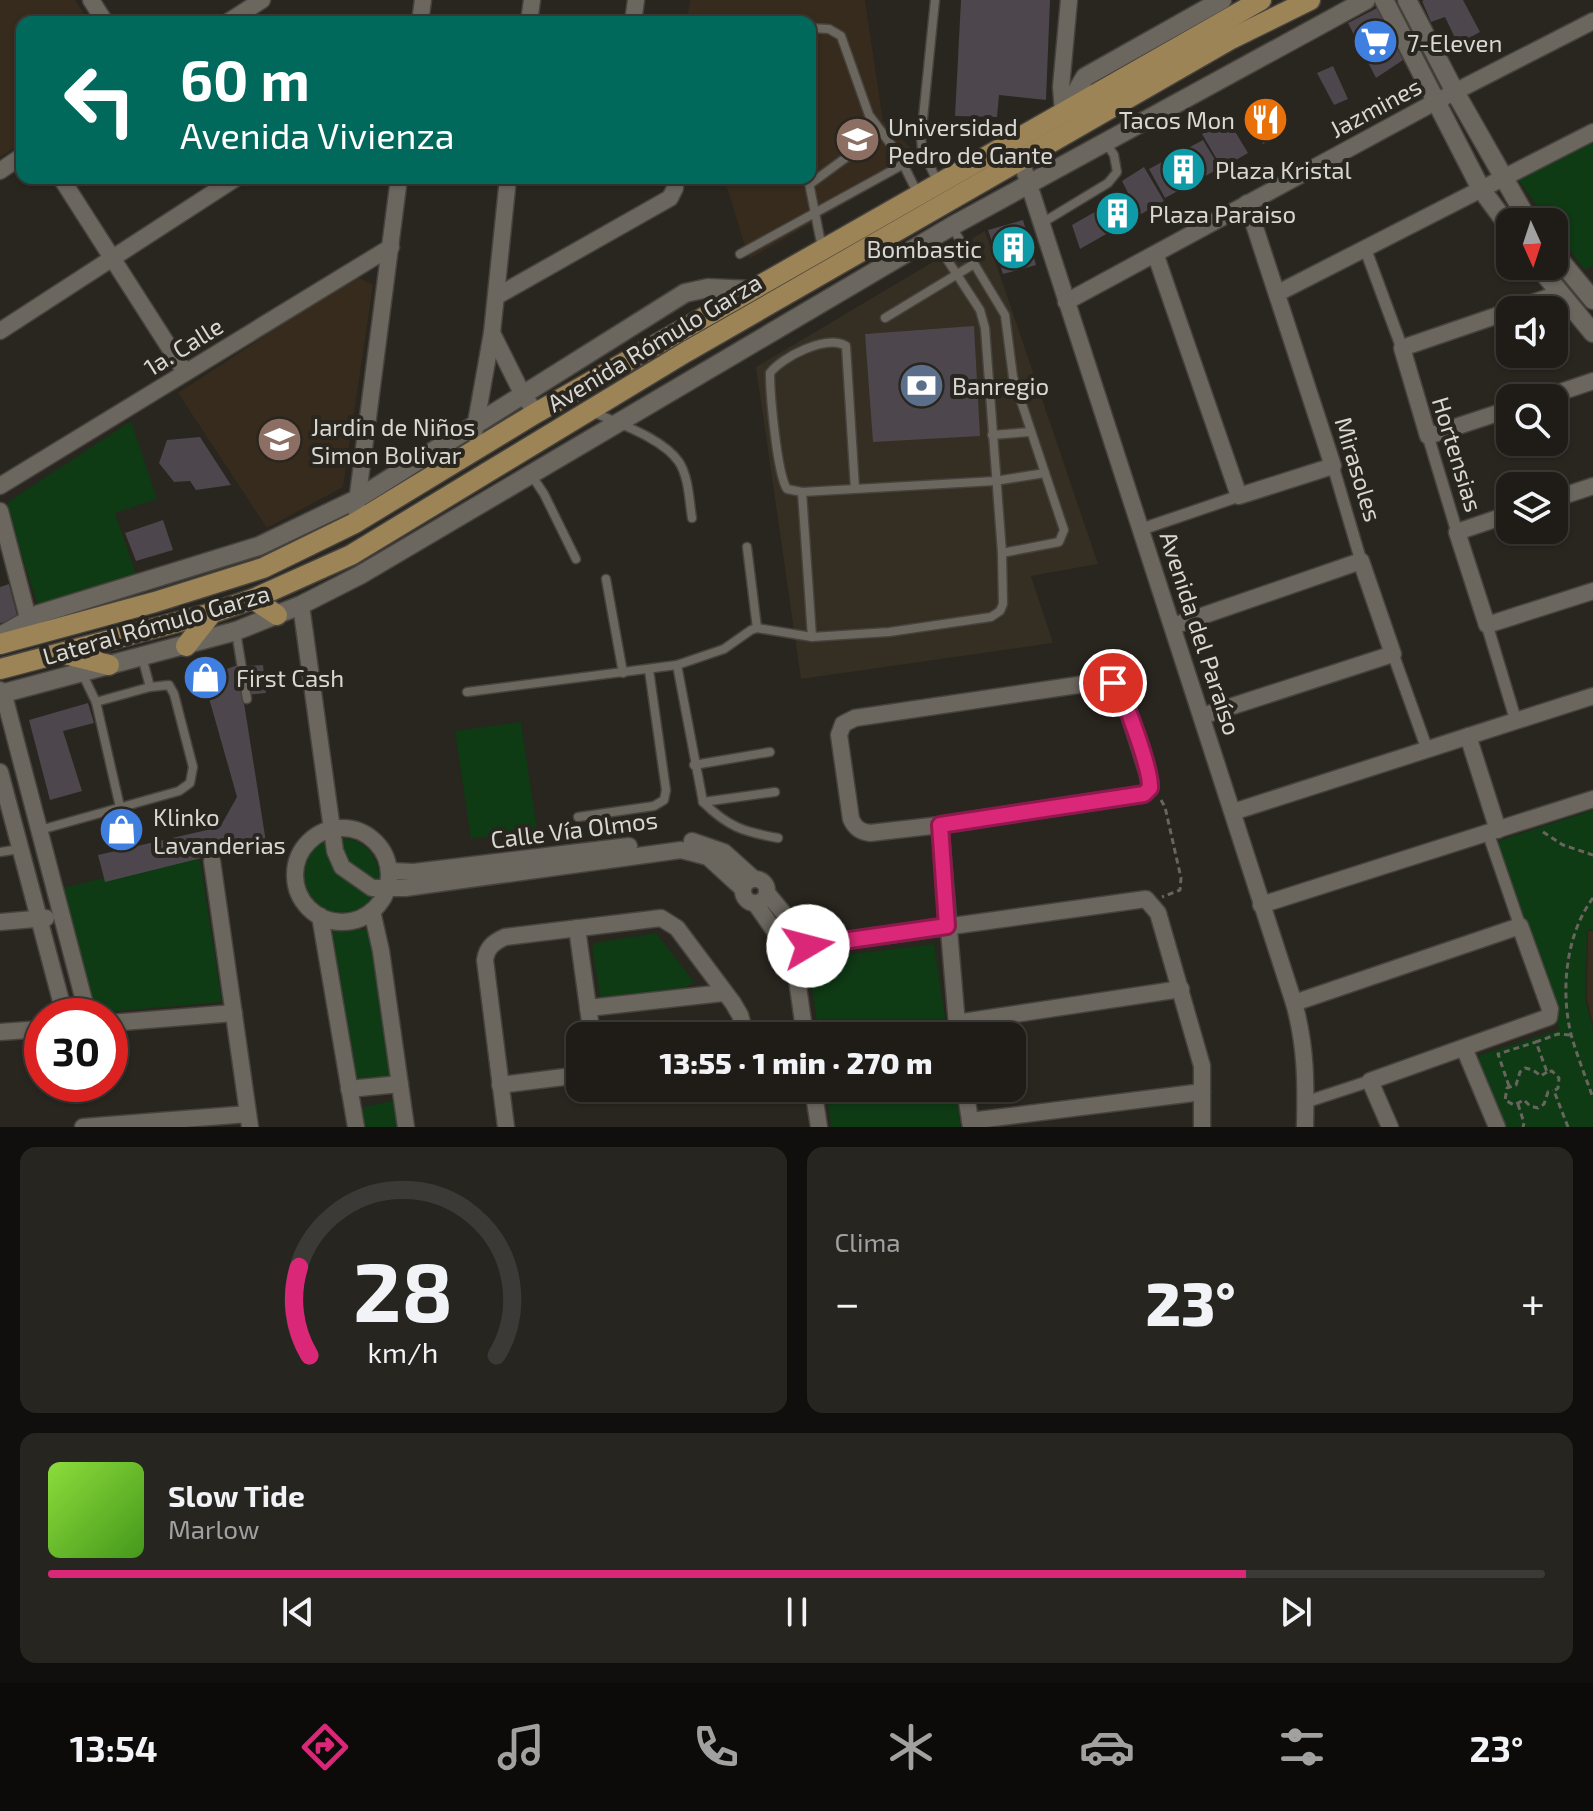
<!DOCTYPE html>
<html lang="es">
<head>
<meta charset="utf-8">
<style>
	body { margin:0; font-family:"Exo 2",sans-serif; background:#272520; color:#f1f3f6; height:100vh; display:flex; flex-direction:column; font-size:30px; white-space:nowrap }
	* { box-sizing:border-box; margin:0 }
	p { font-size:26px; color:#a1a1a1 }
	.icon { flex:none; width:44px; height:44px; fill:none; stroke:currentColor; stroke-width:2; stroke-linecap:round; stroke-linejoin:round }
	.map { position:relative; height:1127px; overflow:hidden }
	.sheet { display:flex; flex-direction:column; gap:20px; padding:20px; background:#110f0d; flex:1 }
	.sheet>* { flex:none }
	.banner { position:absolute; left:16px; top:16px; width:800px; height:168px; border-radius:16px; box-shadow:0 2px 6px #0004,0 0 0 2px #3c3a36; background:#00695c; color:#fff; overflow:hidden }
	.needle { width:52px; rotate:177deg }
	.buttons { position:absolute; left:1496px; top:208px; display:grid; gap:16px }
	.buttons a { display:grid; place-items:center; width:72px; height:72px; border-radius:16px; background:#1f1c17; box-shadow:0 2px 6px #0004,0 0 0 2px #3c3a36; font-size:40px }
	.speed { position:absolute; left:24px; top:998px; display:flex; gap:16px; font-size:40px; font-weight:700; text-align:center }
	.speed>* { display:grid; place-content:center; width:104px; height:104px; border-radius:50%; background:#1f1c17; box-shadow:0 2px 6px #0004,0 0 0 2px #3c3a36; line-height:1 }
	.speed .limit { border:12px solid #d22; background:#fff; color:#111 }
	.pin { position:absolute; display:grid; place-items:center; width:68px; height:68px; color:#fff; margin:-34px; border:4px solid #fff; border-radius:50%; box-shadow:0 2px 8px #0007 }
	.me { position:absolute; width:88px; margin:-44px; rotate:82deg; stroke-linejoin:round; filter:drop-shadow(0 0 6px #0008) }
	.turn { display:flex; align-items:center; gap:28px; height:168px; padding:0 32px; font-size:36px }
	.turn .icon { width:104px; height:104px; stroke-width:2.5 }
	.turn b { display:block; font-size:56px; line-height:68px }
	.big { font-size:60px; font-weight:800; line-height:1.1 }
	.sheet .widget { flex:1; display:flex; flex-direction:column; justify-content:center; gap:12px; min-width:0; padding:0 28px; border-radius:16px; background:#272520 }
	.sheet .dial { align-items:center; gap:0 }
	.dial svg { height:208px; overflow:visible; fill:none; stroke:#3c3a36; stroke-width:7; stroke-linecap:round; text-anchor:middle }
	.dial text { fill:#f1f3f6; stroke:none }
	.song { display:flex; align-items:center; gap:24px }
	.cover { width:96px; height:96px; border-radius:12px; background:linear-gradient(135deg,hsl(90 70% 55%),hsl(100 70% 35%)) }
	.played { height:8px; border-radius:4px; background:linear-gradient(90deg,#db2777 80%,#3c3a36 80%) }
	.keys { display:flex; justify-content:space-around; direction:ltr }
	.heat { display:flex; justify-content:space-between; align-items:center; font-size:44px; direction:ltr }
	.sheet .tiles { flex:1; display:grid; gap:20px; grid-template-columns:1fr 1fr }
	.widget:last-child { grid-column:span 2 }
	.trip { position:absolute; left:566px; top:1022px; width:460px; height:80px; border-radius:16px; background:#1f1c17; box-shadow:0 2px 6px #0004,0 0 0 2px #3c3a36; font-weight:800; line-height:80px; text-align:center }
	.tabs { display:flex; height:128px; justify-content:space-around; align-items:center; background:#0c0b09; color:#a1a1a1 }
	.tabs .icon { width:56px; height:56px }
	.tabs .selected { color:#db2777 }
	.tabs b { font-size:36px; color:#f1f3f6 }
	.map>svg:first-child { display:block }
	.built { fill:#352e22 }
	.education { fill:#362b1c }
	.green { fill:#0e3a14 }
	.building { fill:#4d464c }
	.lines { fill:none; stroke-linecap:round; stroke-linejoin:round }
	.service-casing { stroke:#46423d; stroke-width:11 }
	.pedestrian-casing { stroke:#46423d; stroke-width:14 }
	.minor-casing { stroke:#46423d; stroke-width:19 }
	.tertiary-casing { stroke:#46423d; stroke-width:21 }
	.primary-casing { stroke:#46423d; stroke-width:23 }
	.path { stroke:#68655f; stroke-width:3; stroke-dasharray:6 4; stroke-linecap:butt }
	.service { stroke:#6b675f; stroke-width:8 }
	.pedestrian { stroke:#6b675f; stroke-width:11 }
	.minor { stroke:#6b675f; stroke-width:16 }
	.tertiary { stroke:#6b675f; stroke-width:18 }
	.primary { stroke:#9c8457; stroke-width:20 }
	.route-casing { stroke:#8e194d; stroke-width:20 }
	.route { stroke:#db2777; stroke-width:14 }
	.labels { text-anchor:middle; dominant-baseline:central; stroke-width:8; stroke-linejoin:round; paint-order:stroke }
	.poi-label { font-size:24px; fill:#d9d7d2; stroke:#29251f; text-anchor:start }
	.street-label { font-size:24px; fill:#d9d7d2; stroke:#29251f }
</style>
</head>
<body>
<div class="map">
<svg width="1593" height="1127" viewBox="0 0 1593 1127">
	<rect width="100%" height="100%" fill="#29251f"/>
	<polygon class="built" points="985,231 1098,564 1031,576 1053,643 801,679 756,367"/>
	<g class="education">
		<polygon points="0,0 75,0 89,22 22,22 22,143 0,157"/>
		<polygon points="690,0 865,0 883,121 923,159 749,259 724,178 810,178 810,22 687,22"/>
		<polygon points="356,276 373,285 343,487 267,528 178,393"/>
		<polygon points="1588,931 1593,931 1593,1024 1587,999"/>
	</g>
	<g class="green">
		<polygon points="1593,139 1593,266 1584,269 1554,228 1554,222 1549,222 1517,178"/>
		<polygon points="131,421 157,499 115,513 136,574 38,605 5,506 11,500"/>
		<polygon points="521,722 537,830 471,839 455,731"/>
		<polygon points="1593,810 1593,929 1587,930 1585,999 1593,1031 1593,1127 1503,1127 1477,1061 1480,1055 1559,1030 1550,991 1496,844 1501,840"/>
		<circle cx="341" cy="876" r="38"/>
		<polygon points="199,854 222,1002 96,1013 63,888"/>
		<polygon points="372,929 393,1082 356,1087 332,931"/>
		<polygon points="656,933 694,982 685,988 604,999 600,995 592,948 595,943"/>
		<polygon points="934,944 948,1036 819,1036 811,981 821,958"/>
		<polygon points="826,1088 955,1088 961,1127 831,1127"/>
		<polygon points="397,1100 401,1127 361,1127 358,1108"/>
	</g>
	<g class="building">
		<polygon points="961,0 1050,0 1046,100 999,95 997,117 955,116"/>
		<polygon points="1424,0 1463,0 1480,32 1458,44 1445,17 1431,22 1422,1"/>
		<polygon points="1377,8 1403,60 1376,78 1348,23"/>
		<polygon points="1333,66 1348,99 1334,105 1317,73"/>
		<polygon points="1267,98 1281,134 1263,144 1250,123 1262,116 1255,104"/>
		<polygon points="1228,120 1248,153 1222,168 1202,134"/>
		<polygon points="1203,140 1220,168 1165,198 1149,169"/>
		<polygon points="1144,167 1164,201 1080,249 1072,225 1128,193 1122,181"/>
		<polygon points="1023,220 1036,265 1003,274 988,230"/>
		<polygon points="974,326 980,436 873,442 865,334"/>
		<polygon points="200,437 231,485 196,490 190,481 174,482 159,463 167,440"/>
		<polygon points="163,520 173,550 136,561 125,533"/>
		<polygon points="9,584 18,619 0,623 0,587"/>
		<polygon points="238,665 266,842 105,882 98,855 220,827 237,797 203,677"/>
		<polygon points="263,665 266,693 248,695 246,666"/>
		<polygon points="88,703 94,723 63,731 82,791 50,800 29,720"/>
	</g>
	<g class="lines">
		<defs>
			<g id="service">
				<polyline points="935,0 921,138 922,149 938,183"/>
				<polyline points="810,28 829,29 841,36 869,115 898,154 918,194"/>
				<polyline points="808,178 822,248"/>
				<polyline points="810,184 881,132"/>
				<polyline points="1042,223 1108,183 1117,172 1114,155 1106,143"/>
				<polyline points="952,227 1005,315 1013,377 1064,530 1059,542 1002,553"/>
				<polyline points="740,254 904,164"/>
				<polyline points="885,318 974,264"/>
				<path d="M 591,411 C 617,423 663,438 679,462 C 689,478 689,500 692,518"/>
				<polyline points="992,435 1030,432"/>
				<polyline points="532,476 544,494 576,559"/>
				<path d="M 855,489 L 846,346 C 827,334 782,357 770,373 C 770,394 777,474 787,489 L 802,492 L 995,481 L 1045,473"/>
				<polyline points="802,492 812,637 889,632 991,617 1000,611 1003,604 1002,553 985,328 980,310 933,238"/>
				<polyline points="747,547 757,628"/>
				<polyline points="606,579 623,673"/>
				<polyline points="236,632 247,699"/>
				<polyline points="82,673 96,702"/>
				<polyline points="467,692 677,665"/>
				<polyline points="694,765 770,752"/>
				<polyline points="775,792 703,802 677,665 724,649 751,630 757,628 812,637"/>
				<path d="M 703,802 C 728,827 744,832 778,838"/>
				<polyline points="120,807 96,702 150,687 142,657"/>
				<polyline points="578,817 654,806 664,800 666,790 649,670"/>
				<polyline points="40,830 179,791 190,783 193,767 174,694 169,685 150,687"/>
				<polyline points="0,852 20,849"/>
			</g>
			<g id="pedestrian">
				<polyline points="1365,248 1402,348"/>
				<polyline points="1428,436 1457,532"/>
				<polyline points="1333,466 1361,561"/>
				<polyline points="1142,529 1239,496"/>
				<polyline points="1487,625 1516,721"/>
				<polyline points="1393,654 1427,749"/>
				<polyline points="1488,833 1520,926"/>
				<polyline points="1306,1102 1370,1081"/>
			</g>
			<g id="minor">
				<polyline points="91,0 105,22"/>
				<polyline points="228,22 262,0"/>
				<polyline points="420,22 423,0"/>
				<polyline points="529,22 532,0"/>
				<polyline points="633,22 636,0"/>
				<polyline points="1063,111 1061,87 1069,0"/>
				<path d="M 1021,160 L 1294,1003 C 1306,1046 1306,1083 1305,1127"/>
				<polyline points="0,171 22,156"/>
				<polyline points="61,178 185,372"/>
				<polyline points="1156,256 1239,496 1333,466 1247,203"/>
				<polyline points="1278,293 1593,132"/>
				<polyline points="497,296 670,198 675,188 675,178"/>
				<polyline points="1066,302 1435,102 1593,21"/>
				<polyline points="1512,310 1558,294"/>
				<polyline points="1510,311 1402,348 1428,436 1510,409"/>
				<polyline points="0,331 236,178"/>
				<polyline points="492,333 522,393 536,413"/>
				<polyline points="1543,398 1593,381"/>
				<polyline points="474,434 492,333 508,178"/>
				<polyline points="0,486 391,247"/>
				<polyline points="1554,499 1593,486"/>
				<polyline points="356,510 399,178"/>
				<polyline points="0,511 28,618"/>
				<polyline points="1510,514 1457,532 1487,625 1593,591"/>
				<polyline points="301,605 335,851 342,867 372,888 405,888 681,850 708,857 743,889"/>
				<polyline points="1173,626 1361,561 1393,654 1202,716"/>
				<path d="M 1105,681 L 1113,683 L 1123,695 L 1150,781 L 1150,788 L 1144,794 L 940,825 L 870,833 C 860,832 855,828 851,819 L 839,735 L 843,724 L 855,718 Z"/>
				<polyline points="0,690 6,703 88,1016"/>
				<polyline points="1468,736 1498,830"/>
				<polyline points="0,772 65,1016"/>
				<polyline points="1233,812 1593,696"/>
				<polyline points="940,825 958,1036"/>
				<circle cx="342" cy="875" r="47"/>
				<polyline points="692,841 724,852 754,879"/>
				<polyline points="212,861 250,1127"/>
				<polyline points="389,871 414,872 629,846"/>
				<circle cx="755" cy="891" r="12"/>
				<polyline points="767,893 800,933"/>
				<polyline points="755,903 783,943"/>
				<polyline points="1261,905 1593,799"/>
				<polyline points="372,911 381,951 406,1127"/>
				<polyline points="320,916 356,1127"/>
				<polyline points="0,922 46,918"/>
				<polyline points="577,928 592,1036"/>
				<circle cx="796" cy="945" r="13"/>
				<polyline points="808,946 1146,899 1158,913 1202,1066 1202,1127"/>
				<polyline points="794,958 805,1036"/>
				<polyline points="1294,1003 1520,926 1550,1009 1549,1017 1370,1081 1390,1127"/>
				<polyline points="588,1008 723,993"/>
				<polyline points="110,1023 234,1013"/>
				<polyline points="956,1023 1181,989"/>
				<polyline points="0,1032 42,1029"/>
				<polyline points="1464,1048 1497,1127"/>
				<polyline points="500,1085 580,1075"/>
				<polyline points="813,1088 819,1127"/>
				<polyline points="965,1088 971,1127"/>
				<polyline points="349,1089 400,1084"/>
				<polyline points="970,1121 1202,1092"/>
				<polyline points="83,1127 248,1114"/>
				<path d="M 506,1127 L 485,960 C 487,947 494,942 505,937 L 661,918 L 677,928 L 733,1003 L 740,1015 L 746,1036"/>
			</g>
			<g id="tertiary">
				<polyline points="1384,0 1481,189 1510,228"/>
				<polyline points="1407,0 1455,92 1529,222"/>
				<polyline points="1066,109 1085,77 1222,0"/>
				<polyline points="1554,253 1593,300"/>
				<polyline points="1538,266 1593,333"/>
				<polyline points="0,636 39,614 259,546 357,499 685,293 708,288 753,290"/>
				<polyline points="0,694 236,631 301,605 360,575 952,226 1366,0"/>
			</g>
			<g id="primary">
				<polyline points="253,599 277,615"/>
				<polyline points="0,644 155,602 263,568 355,523 536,413 1261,0"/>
				<polyline points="186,646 212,613"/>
				<polyline points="65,654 109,665"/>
				<polyline points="0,669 212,613 253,599 351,555 686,352 1229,40 1310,0"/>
			</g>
		</defs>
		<use href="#service" class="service-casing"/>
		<use href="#pedestrian" class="pedestrian-casing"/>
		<use href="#minor" class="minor-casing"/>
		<use href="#tertiary" class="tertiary-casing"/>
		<use href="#primary" class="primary-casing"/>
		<g class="path">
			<polyline points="1161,800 1165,807 1181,878 1180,890 1162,897"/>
			<polyline points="1543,832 1563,845 1593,855"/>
			<path d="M 1593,898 C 1565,935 1560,994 1572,1038 C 1578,1058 1586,1078 1593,1098"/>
			<polyline points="1547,1072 1541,1076 1533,1070 1525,1068 1520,1072 1516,1085 1507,1088 1505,1100 1514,1105 1524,1100 1530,1106 1538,1108 1544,1104 1548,1092 1553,1091"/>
			<polyline points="1509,1086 1498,1054 1536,1042"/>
			<polyline points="1518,1104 1524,1123 1523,1127"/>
			<polyline points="1568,1127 1554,1091 1558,1088 1559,1078 1552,1071 1547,1072 1536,1042 1558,1034 1571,1035"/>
		</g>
		<use href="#service" class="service"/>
		<use href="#pedestrian" class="pedestrian"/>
		<use href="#minor" class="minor"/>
		<use href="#tertiary" class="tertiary"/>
		<use href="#primary" class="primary"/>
	</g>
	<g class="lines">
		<defs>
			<path id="route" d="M 808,946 L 947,926 L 940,825 L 1144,794 L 1150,788 C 1151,771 1125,695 1113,683"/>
		</defs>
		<use href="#route" class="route-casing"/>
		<use href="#route" class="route"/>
	</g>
	<defs>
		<symbol id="supermarket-disc" viewBox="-11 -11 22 22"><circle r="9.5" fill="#3f7fe0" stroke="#29251f"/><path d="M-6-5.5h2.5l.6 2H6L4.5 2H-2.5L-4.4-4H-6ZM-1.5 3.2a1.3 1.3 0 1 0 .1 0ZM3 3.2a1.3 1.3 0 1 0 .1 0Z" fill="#fff"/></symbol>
		<symbol id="restaurant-disc" viewBox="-11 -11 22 22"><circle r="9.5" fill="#e8710a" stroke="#29251f"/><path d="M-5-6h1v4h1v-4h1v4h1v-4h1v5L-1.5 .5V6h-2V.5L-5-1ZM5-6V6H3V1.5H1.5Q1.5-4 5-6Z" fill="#fff"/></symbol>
		<symbol id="school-disc" viewBox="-11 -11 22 22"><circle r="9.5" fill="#8d6e63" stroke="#29251f"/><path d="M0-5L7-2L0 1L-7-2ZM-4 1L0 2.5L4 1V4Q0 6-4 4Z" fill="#fff"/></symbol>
		<symbol id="building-disc" viewBox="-11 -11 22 22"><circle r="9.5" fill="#0f9aa8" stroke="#29251f"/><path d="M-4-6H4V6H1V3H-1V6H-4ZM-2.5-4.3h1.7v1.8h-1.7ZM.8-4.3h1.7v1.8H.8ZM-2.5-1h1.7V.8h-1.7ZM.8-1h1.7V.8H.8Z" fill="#fff"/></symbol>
		<symbol id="bank-disc" viewBox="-11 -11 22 22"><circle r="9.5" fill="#5c6f8a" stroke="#29251f"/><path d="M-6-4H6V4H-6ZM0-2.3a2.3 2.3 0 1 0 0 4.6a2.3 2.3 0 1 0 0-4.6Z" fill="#fff"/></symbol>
		<symbol id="shop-disc" viewBox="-11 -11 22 22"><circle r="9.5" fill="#3f7fe0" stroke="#29251f"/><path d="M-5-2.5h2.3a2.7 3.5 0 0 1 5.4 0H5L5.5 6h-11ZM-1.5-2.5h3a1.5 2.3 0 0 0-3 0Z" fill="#fff"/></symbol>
	</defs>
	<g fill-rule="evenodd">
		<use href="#supermarket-disc" x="1350" y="16" width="51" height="51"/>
		<use href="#restaurant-disc" x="1240" y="94" width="51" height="51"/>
		<use href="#school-disc" x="832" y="114" width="51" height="51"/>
		<use href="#building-disc" x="1158" y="144" width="51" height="51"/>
		<use href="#building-disc" x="1092" y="188" width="51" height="51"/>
		<use href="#building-disc" x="988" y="222" width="51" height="51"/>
		<use href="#bank-disc" x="896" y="360" width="51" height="51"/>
		<use href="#school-disc" x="254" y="414" width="51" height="51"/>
		<use href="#shop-disc" x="180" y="652" width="51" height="51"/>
		<use href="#shop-disc" x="96" y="804" width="51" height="51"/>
	</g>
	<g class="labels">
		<g class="poi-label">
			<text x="1407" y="42">7-Eleven</text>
			<text x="1235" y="119" text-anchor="end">Tacos Mon</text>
			<text x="888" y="126">Universidad<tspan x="888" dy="28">Pedro de Gante</tspan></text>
			<text x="1215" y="169">Plaza Kristal</text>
			<text x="1149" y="213">Plaza Paraiso</text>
			<text x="982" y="248" text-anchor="end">Bombastic</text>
			<text x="952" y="385">Banregio</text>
			<text x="311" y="426">Jardin de Niños<tspan x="311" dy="28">Simon Bolivar</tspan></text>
			<text x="236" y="677">First Cash</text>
			<text x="153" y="816">Klinko<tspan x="153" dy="28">Lavanderias</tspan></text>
		</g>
		<g class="street-label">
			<text transform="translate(1375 107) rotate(-28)">Jazmines</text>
			<text transform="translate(654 342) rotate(-31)">Avenida Rómulo Garza</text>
			<text transform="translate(183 346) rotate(-32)">1a. Calle</text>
			<text transform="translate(1458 454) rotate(73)">Hortensias</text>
			<text transform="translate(1359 469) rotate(73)">Mirasoles</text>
			<text transform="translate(156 624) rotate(-16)">Lateral Rómulo Garza</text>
			<text transform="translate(1201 633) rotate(72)">Avenida del Paraíso</text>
			<text transform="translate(574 829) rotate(-7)">Calle Vía Olmos</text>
		</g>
	</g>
</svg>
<div class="buttons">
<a><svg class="needle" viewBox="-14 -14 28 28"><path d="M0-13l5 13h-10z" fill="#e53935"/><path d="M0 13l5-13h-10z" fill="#a1a1a1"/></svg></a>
<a><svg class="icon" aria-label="sound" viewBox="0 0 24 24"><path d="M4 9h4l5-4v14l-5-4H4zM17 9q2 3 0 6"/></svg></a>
<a><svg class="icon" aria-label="search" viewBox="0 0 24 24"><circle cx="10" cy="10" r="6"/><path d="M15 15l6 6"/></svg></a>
<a><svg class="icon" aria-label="layers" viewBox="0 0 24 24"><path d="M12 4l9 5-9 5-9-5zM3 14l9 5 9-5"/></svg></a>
</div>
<div class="speed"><div class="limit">30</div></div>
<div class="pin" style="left:1113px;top:683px;background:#d93025"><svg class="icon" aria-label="arrive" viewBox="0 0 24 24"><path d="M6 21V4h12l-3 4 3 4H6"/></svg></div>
<svg class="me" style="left:808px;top:946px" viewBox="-20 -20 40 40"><circle r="19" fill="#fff"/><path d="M0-13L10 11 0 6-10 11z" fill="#db2777"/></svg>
<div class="trip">13:55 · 1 min · 270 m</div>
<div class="banner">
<div class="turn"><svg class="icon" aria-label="left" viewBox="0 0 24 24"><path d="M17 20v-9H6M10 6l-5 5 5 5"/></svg><div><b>60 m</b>Avenida Vivienza</div></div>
</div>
</div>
<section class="sheet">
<div class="tiles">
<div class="widget dial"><svg viewBox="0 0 100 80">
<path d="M14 69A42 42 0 1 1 86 69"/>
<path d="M14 69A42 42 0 0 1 10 35" stroke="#db2777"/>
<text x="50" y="56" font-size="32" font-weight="700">28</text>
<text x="50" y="72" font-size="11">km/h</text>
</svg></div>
<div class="widget"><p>Clima</p>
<div class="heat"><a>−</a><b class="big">23°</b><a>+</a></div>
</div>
<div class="widget">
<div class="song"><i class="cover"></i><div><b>Slow Tide</b><p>Marlow</p></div></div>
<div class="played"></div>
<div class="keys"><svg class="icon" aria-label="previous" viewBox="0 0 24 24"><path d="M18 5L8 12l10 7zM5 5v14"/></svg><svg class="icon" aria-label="pause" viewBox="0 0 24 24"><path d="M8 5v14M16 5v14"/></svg><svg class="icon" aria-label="next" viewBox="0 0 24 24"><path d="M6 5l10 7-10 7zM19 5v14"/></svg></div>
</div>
</div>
</section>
<nav class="tabs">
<b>13:54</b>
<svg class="icon selected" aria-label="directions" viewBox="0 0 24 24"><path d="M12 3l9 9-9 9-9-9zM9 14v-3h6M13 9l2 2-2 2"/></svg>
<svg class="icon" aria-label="music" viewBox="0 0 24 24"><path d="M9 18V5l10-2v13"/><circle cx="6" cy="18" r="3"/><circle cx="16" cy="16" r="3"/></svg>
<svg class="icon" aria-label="phone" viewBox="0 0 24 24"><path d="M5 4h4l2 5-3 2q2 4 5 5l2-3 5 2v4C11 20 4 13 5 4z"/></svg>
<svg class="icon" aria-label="climate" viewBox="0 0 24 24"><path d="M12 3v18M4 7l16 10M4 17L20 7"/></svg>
<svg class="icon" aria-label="car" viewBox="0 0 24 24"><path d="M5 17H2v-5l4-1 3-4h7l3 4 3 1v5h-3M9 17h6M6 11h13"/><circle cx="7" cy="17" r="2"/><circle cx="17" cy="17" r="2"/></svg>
<svg class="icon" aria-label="filters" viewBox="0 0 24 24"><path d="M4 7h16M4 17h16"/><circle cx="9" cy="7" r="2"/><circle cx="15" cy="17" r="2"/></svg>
<b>23°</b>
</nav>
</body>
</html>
